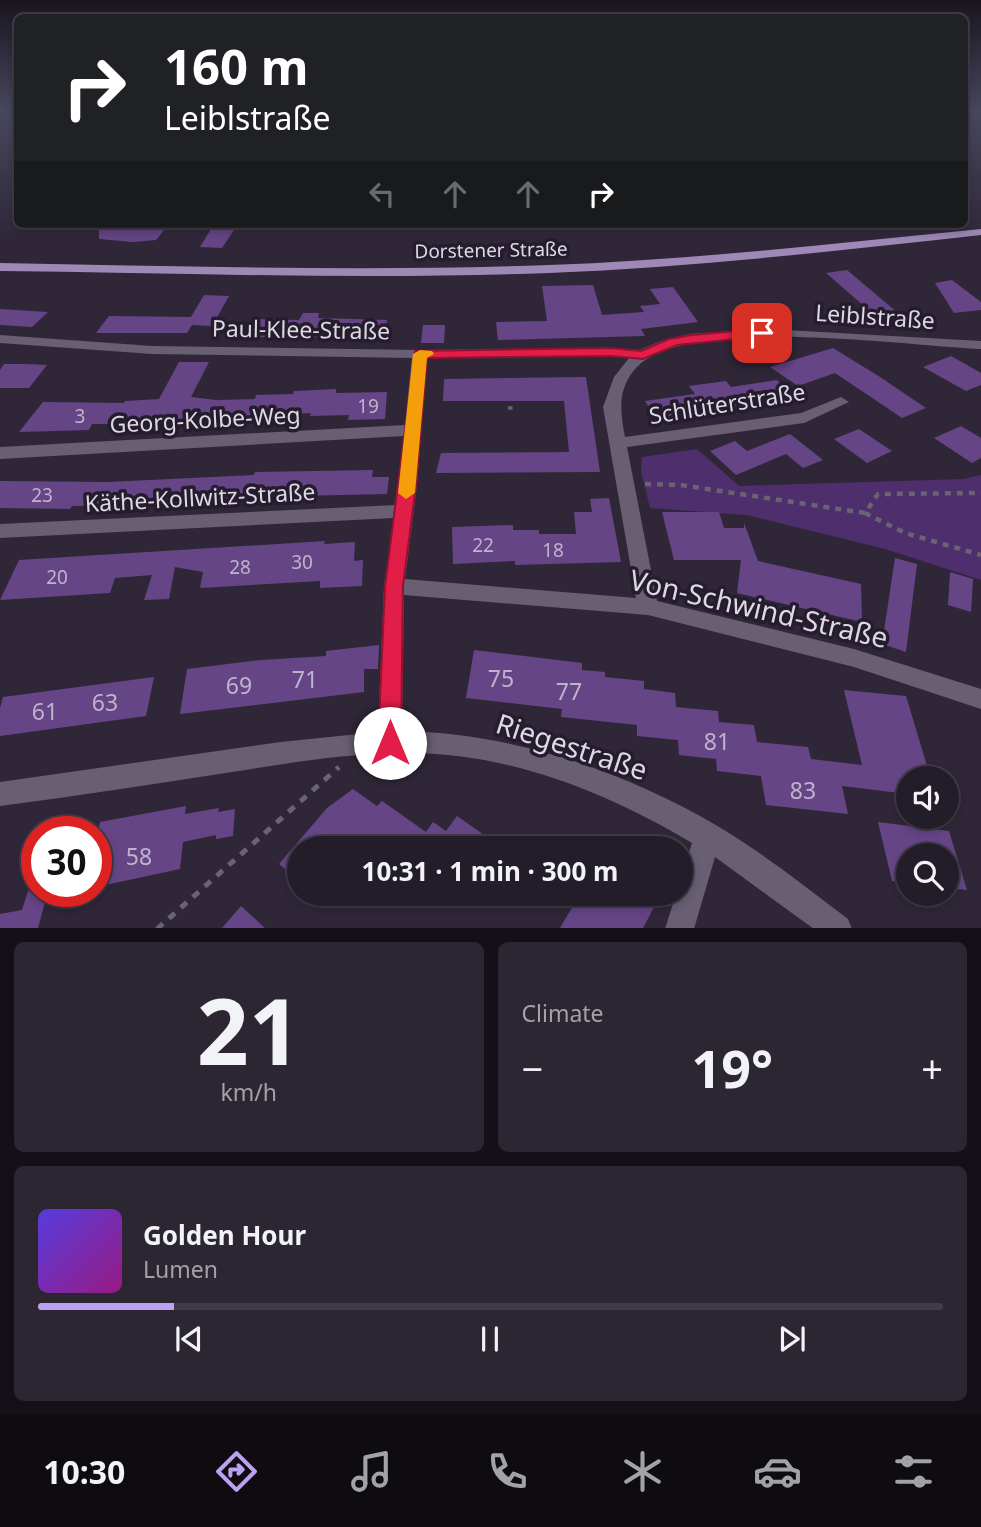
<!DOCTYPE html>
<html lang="en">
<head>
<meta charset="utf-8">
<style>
	body { margin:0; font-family:"Noto Sans",sans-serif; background:#2b2632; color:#f1f3f6; height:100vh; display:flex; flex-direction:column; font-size:26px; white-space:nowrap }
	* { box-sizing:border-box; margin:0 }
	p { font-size:23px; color:#a3a2a8 }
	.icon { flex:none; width:38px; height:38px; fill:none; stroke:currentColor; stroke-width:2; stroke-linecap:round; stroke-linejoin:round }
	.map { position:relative; height:928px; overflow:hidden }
	.side { display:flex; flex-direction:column; gap:14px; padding:14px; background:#131017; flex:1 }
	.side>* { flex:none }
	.hud { position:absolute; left:14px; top:14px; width:954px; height:214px; border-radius:10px; box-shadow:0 4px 10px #0003,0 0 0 2px #403b47; background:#202124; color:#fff; overflow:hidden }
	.fabs { position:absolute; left:896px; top:766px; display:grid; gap:14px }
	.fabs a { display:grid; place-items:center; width:63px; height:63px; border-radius:50%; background:#231d2a; box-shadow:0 4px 10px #0003,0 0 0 2px #403b47; font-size:35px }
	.speed { position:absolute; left:21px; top:816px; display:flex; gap:14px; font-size:35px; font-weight:700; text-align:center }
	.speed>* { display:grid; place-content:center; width:91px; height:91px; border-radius:50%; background:#231d2a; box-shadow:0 4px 10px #0003,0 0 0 2px #403b47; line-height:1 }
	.speed .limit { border:10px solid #d22; background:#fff; color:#111 }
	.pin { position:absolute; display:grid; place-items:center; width:60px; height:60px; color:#fff; margin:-30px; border-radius:14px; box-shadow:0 4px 10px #0006 }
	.me { position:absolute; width:77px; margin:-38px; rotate:0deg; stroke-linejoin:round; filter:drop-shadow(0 0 5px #0008) }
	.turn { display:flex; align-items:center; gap:24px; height:147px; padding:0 35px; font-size:32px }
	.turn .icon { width:91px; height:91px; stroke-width:2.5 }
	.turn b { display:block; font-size:49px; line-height:60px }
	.lanes { display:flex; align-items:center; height:66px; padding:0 35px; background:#0003; justify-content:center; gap:35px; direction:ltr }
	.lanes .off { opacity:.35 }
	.big { font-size:52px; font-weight:700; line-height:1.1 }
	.side .tile { flex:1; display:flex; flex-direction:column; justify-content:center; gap:10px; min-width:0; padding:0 24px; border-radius:10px; background:#2b2632 }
	.side .dial { align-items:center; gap:0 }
	.dial b { font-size:91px; line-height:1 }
	.song { display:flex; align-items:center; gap:21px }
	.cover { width:84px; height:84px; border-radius:10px; background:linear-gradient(135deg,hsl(250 70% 55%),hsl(310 70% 35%)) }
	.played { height:7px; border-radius:4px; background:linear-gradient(90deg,#bca0f2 15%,#403b47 15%) }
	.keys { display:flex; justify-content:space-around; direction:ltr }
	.heat { display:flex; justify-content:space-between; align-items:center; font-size:38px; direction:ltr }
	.side .tiles { flex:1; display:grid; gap:14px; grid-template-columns:1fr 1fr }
	.tile:last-child { grid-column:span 2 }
	.trip { position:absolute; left:287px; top:836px; width:406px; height:70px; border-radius:35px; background:#231d2a; box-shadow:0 4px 10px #0003,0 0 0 2px #403b47; font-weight:700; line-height:70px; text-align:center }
	.tabs { display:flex; height:112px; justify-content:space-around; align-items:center; background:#0e0c11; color:#a3a2a8 }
	.tabs .icon { width:49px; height:49px }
	.tabs .active { color:#bca0f2 }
	.tabs b { font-size:32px; color:#f1f3f6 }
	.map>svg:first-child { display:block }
	.green { fill:#4f2e6d }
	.building { fill:#664587 }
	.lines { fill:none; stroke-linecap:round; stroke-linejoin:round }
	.path-far2 { stroke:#6a6372; stroke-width:3.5; stroke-dasharray:4.5 4.5; stroke-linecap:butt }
	.path-far1 { stroke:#6a6372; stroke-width:4.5; stroke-dasharray:6 6; stroke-linecap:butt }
	.path { stroke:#6a6372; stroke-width:5; stroke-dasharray:8 8; stroke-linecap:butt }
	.minor { fill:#685f72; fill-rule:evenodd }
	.primary { fill:#9e89b6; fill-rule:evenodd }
	.route { fill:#e11d48; stroke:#92132f; stroke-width:2 }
	.slow { fill:#f59e0b }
	.labels { text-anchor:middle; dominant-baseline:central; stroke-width:7; stroke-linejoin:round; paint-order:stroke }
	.far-street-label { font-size:19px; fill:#ddd8e3; stroke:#251d2d }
	.number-label { font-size:19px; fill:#bfb3cc }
	.street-label { font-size:23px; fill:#ddd8e3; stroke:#251d2d }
	.near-number-label { font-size:23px; fill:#bfb3cc }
	.near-street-label { font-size:28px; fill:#ddd8e3; stroke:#251d2d }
</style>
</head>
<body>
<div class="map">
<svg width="981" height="929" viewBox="0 0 981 929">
	<rect width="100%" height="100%" fill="#2f2738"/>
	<polygon class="green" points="697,449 739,486 963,479 981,475 981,580 885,549 747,515 650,508 641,471 642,457"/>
	<g class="building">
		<polygon points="99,224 169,224 156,240 133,242 99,239"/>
		<polygon points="214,224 238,224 222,248 200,247"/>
		<polygon points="847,270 905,319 879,319 826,273"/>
		<polygon points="952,280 981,302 981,310 954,313 935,283"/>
		<polygon points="593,285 602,315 644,312 640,306 660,304 650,289 673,287 698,322 641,329 645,336 498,340 496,322 547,321 542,286"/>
		<polygon points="204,295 229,296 212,326 192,325 187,333 96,333 109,316 191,317"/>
		<polygon points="0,309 48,312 32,327 0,325"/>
		<polygon points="303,313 319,313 318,318 387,320 384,337 247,337 257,319 299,320"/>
		<polygon points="423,325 445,325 444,343 421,343"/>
		<polygon points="833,348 880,377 926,408 902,418 835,373 798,386 770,367"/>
		<polygon points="951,356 981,373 981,385 966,391 923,367"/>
		<polygon points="179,362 209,362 191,397 216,400 255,399 256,395 293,394 294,391 336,389 336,393 387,392 385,419 348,420 349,415 310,416 311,413 289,414 231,419 230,424 92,424 89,430 19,432 43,402 124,403 125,401 159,399"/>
		<polygon points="4,364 25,364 47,365 29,388 0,388 0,370"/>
		<polygon points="586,377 600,472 436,473 441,453 569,452 564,401 443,401 444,379"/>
		<polygon points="777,380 793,399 679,414 683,420 659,424 645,401 695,394 689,386 726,381 731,387"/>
		<polygon points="961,426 981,438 981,458 972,463 934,438"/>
		<polygon points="859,429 892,451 867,463 834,439"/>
		<polygon points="790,434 823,460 803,468 786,454 736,475 710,451 735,441 747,451"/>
		<polygon points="373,470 372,477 389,477 387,494 296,496 272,497 271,501 173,500 145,502 144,505 72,506 70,509 0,508 0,481 108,482 254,475 255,472"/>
		<polygon points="609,498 621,562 515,565 515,561 453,564 452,527 513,525 513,530 539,530 539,534 576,534 574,512 592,512 590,499"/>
		<polygon points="662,512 719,512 724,528 744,528 744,523 758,561 861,584 862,622 737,593 741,560 674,560"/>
		<polygon points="325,541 324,544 355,542 354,561 363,560 362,586 320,588 320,581 200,588 203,572 175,567 169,599 144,600 152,575 115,578 110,593 0,600 19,560"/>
		<polygon points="895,558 917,564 906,652 882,644"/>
		<polygon points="950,572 973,579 971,612 948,605"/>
		<polygon points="379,645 378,669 364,669 364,692 180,714 187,669 261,660 326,656 326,651"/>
		<polygon points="474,650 582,663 582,670 605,672 605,677 644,681 644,689 675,693 676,707 718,711 719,722 754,725 757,742 808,747 811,759 862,765 844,690 906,696 931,779 908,779 908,794 842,786 848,814 766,805 761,776 717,771 716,759 679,755 678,740 637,736 637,725 561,717 562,709 466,698"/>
		<polygon points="154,677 146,716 0,736 0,708 3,697"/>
		<polygon points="353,789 377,806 382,801 426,832 433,822 446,831 457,816 504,849 299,849 299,881 279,864 327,808"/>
		<polygon points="186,806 185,814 219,808 218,812 235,809 233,836 216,839 216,835 183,842 180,869 96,887 96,843 100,822"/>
		<polygon points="878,822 949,831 967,890 947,888 947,856 908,856 908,883 892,881"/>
		<polygon points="28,891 48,891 38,928 0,928 0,914 22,910"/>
		<polygon points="580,894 661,894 643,928 560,928"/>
		<polygon points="241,906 265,928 222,928"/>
	</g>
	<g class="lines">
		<polyline class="path-far2" points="508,408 514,408"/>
		<g class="path-far1">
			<polyline points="645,484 681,485 865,513 878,494 981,493"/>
			<polyline points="865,513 905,533 981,555"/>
		</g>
		<polyline class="path" points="157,929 339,767"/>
		<path class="minor" d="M 768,329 L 981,341 L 981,349 C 907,346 688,314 637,367 C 617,388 620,411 625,437 L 801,413 L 841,397 L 849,402 L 804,423 L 627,447 L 657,601 L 854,649 L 981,689 L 981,709 L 854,667 L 648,615 L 404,595 L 402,731 C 511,733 621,770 714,824 C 760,851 805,886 848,919 L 852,929 L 814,929 L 715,857 L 694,929 L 665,929 L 676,894 L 681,894 L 681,878 L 692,843 C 623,802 545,768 465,757 C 388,746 308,760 232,772 C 154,784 77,796 0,806 L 0,782 L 281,742 L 378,732 L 384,586 L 394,518 L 0,538 L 0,524 L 396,505 L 404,436 L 0,459 L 0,447 L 405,425 L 412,358 L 152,354 L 0,343 L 0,335 L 152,346 L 420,350 L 611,348 L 640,350 L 661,341 L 689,334 ZM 611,356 L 629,358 L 614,377 L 603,407 L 636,598 L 405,579 L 417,485 L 427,358 Z"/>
		<path class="primary" d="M 981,229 L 981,235 C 837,251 694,267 549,273 C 366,280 183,273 0,271 L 0,263 C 183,266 366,272 549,265 C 694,260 837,243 981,229 Z"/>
	</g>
	<linearGradient id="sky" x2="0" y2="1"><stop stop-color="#1a151f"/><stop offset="0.46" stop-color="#47475e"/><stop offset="1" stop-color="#47475e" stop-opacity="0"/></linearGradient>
	<rect width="981" height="241" fill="url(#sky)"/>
	<polygon class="route" points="762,329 766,330 766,336 677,345 643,359 611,356 427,358 416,485 403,586 401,743 397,750 390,753 382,750 378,743 385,586 415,351 611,348 641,351 669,339 691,335"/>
	<polygon class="slow" points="420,350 432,351 434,354 427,358 415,493 406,499 398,493 413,354"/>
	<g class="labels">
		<g class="far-street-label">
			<text transform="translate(491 250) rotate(-1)">Dorstener Straße</text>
		</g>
		<g class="number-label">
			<text x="368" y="406">19</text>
			<text x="80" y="416">3</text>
			<text x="42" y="495">23</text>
			<text x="483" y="545">22</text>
			<text x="553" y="550">18</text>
			<text x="302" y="562">30</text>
			<text x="240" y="567">28</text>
			<text x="57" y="577">20</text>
		</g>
		<g class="street-label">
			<text transform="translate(875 316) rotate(4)">Leiblstraße</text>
			<text transform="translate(301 329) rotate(1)">Paul-Klee-Straße</text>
			<text transform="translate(727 403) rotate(-9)">Schlüterstraße</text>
			<text transform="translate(205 419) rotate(-3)">Georg-Kolbe-Weg</text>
			<text transform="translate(200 497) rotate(-3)">Käthe-Kollwitz-Straße</text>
		</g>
		<g class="near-number-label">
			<text x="501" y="678">75</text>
			<text x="305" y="679">71</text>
			<text x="239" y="685">69</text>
			<text x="569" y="691">77</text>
			<text x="105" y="702">63</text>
			<text x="45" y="711">61</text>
			<text x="717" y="741">81</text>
			<text x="803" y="790">83</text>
			<text x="139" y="856">58</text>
		</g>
		<g class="near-street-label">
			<text transform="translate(759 608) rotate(13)">Von-Schwind-Straße</text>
			<text transform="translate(572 746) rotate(18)">Riegestraße</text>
		</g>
	</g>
</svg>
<div class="fabs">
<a><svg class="icon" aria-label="sound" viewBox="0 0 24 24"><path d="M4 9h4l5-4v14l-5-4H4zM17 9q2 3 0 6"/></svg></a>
<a><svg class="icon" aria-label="search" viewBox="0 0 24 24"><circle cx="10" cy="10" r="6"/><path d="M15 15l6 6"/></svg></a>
</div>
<div class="speed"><div class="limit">30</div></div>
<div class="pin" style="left:762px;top:333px;background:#d93025"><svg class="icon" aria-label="arrive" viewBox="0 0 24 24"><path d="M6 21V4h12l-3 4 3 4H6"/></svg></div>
<svg class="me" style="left:390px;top:743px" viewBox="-20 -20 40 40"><circle r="19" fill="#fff"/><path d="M0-13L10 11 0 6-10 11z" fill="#e11d48"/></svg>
<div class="trip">10:31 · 1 min · 300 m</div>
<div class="hud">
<div class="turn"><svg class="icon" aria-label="right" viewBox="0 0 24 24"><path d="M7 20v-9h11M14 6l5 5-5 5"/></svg><div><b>160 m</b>Leiblstraße</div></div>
<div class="lanes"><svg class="icon off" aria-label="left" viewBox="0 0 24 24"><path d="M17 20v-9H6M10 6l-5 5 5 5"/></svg><svg class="icon off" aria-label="ahead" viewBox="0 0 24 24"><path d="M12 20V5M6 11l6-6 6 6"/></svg><svg class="icon off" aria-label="ahead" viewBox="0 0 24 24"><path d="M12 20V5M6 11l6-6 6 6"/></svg><svg class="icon" aria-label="right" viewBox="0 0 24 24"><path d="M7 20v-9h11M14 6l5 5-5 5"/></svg></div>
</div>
</div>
<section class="side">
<div class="tiles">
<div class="tile dial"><b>21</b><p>km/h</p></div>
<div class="tile"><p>Climate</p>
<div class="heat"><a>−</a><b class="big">19°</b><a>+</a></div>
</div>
<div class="tile">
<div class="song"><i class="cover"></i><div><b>Golden Hour</b><p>Lumen</p></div></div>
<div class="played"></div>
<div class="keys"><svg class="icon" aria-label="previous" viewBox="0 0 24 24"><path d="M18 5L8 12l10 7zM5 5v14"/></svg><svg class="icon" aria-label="pause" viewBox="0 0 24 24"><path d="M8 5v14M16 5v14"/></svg><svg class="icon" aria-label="next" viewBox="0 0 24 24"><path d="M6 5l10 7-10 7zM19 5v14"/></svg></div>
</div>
</div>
</section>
<nav class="tabs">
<b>10:30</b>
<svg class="icon active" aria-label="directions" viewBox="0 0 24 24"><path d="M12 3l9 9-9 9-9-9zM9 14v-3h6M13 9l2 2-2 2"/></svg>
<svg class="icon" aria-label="music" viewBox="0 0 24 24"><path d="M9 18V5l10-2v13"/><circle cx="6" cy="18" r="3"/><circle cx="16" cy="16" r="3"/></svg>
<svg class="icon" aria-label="phone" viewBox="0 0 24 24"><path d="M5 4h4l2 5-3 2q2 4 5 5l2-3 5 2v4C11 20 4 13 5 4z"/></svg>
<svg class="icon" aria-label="climate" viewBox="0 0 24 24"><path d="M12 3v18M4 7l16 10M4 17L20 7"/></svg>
<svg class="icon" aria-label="car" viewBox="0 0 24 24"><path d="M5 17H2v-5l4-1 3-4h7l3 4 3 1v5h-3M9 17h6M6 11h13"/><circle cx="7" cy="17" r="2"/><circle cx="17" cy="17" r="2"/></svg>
<svg class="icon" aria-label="filters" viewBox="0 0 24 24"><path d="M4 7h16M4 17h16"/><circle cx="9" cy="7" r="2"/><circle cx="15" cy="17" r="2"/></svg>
</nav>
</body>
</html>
